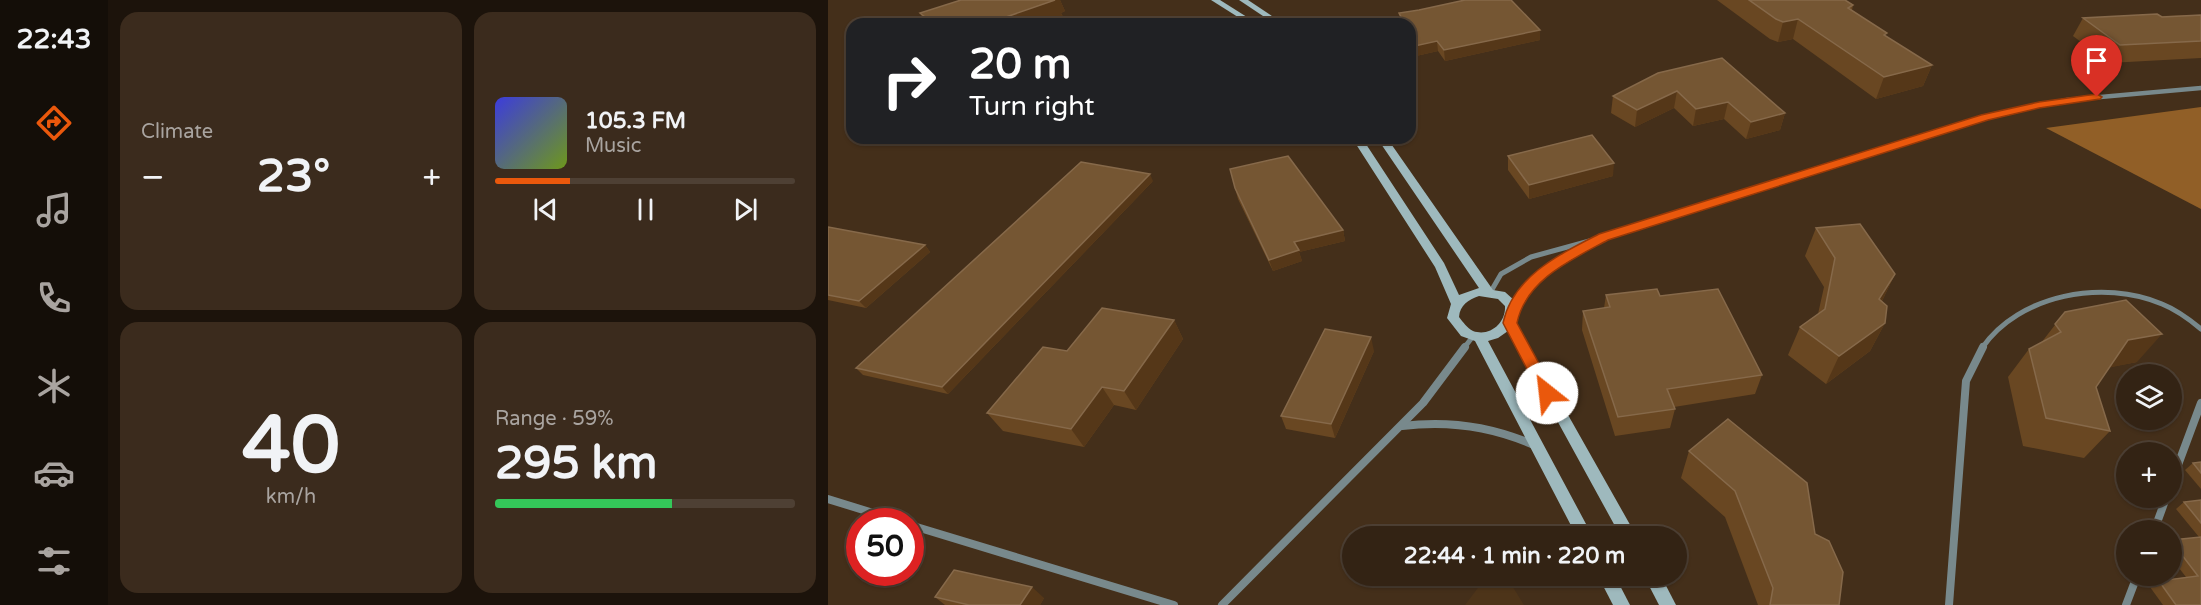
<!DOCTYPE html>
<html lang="en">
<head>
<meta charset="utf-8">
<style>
	body { margin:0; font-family:"Varela Round",sans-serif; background:#3b2b1d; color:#f1f3f6; height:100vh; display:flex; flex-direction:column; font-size:22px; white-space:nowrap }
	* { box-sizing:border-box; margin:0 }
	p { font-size:20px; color:#a9a4a0 }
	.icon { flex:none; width:33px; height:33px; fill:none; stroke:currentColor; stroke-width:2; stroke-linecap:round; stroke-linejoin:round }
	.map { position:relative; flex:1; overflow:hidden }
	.details { display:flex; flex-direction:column; gap:12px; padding:12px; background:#1c130b; width:720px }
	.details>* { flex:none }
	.top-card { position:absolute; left:18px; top:18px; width:570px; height:126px; border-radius:18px; box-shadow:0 2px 4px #0004,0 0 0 2px #4e4034; background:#202124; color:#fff; overflow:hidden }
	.controls { position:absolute; left:1288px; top:364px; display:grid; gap:12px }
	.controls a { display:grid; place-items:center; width:66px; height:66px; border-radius:50%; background:#332314; box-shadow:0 2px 4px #0004,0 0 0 2px #4e4034; font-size:30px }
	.speed { position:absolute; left:18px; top:508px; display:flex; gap:12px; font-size:30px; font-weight:700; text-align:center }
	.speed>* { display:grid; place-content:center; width:78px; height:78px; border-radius:50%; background:#332314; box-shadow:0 2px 4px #0004,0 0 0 2px #4e4034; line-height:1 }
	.speed .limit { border:9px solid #d22; background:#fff; color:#111 }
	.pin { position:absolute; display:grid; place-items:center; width:51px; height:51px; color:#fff; margin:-62px -26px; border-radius:50% 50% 50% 0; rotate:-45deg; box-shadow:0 0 6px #0007 }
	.pin .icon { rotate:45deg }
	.me { position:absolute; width:66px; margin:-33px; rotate:331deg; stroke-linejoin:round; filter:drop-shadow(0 0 4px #0008) }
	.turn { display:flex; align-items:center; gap:21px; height:126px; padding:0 24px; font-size:27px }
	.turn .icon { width:78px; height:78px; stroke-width:2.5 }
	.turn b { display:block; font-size:42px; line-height:51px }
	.big { font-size:45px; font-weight:700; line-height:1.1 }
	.details .card { flex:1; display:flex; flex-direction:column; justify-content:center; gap:9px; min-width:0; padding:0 21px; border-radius:18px; background:#3b2b1d }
	.details .dial { align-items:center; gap:0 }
	.dial b { font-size:78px; line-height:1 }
	.song { display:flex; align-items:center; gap:18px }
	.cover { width:72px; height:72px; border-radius:9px; background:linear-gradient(135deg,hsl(240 70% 55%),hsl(80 70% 35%)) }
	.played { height:6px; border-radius:3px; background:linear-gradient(90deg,#ea580c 25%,#4e4034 25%) }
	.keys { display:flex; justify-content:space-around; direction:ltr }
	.heat { display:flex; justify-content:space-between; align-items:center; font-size:33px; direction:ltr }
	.charge { height:9px; border-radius:4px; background:linear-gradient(90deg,#34c759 59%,#4e4034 0) }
	.details .tiles { flex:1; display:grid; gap:12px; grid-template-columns:repeat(2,1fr) }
	.trip { position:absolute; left:514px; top:526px; width:345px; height:60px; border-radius:30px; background:#332314; box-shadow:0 2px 4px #0004,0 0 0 2px #4e4034; font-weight:700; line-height:60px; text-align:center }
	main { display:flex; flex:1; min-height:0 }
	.tab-bar { display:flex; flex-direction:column; width:108px; justify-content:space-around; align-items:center; background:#140e08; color:#a9a4a0 }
	.tab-bar .icon { width:42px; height:42px }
	.tab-bar .on { color:#ea580c }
	.tab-bar b { font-size:27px; color:#f1f3f6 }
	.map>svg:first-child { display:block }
	.built { fill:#4d3419 }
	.forest { fill:#915f27 }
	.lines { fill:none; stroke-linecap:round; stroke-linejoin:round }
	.minor-far2 { stroke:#78898c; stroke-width:4.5 }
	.minor-far1 { stroke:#78898c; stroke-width:5 }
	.minor { stroke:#78898c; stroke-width:8 }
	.secondary { fill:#9eb9bd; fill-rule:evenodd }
	.wall { fill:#694722 }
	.shaded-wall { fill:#553718 }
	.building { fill:#755633; stroke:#86694a; stroke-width:1.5 }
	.route { fill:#ea580c; stroke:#983908; stroke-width:1.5 }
</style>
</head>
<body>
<main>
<nav class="tab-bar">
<b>22:43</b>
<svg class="icon on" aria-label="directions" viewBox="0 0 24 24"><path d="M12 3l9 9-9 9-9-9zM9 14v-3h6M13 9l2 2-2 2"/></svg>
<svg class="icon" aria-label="music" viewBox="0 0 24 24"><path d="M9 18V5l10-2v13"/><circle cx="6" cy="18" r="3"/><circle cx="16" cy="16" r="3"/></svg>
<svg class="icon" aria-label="phone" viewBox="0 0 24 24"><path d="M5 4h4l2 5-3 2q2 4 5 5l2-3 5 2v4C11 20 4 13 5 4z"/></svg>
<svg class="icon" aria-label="climate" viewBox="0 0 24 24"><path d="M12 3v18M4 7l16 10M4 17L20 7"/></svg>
<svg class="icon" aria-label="car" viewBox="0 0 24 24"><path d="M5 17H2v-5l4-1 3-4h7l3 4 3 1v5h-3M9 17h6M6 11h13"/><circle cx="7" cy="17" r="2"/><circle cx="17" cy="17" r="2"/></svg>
<svg class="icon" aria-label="filters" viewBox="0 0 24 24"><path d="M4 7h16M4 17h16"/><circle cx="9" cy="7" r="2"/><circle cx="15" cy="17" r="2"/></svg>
</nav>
<section class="details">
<div class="tiles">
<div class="card"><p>Climate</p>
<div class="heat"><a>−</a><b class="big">23°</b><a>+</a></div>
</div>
<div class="card">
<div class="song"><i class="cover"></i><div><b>105.3 FM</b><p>Music</p></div></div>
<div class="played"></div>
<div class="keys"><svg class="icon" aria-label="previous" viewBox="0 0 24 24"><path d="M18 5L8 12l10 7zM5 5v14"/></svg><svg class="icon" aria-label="pause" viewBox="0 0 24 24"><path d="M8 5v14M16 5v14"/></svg><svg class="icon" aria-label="next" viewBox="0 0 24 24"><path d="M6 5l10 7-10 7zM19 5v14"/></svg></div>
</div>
<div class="card dial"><b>40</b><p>km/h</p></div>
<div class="card"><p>Range · 59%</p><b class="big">295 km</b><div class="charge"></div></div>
</div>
</section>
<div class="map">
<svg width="1373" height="605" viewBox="0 0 1373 605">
	<rect width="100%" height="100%" fill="#442f1a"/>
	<polygon class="built" points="659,576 678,576 696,605 637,605"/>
	<polygon class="forest" points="1373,107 1373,209 1218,128"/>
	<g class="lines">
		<polyline class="minor-far2" points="1048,151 1157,117 1239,100 1373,88"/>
		<g class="minor-far1">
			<polyline points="662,293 673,274 703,257 776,237 1052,150"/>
			<path d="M 685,310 C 707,279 732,261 765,243"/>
			<polyline points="636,348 646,335"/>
			<path d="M 1154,348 C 1191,294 1276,279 1334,304 C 1349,310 1361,319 1373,329"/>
		</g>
		<g class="minor">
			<path d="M 574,426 C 621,420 663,426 706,445"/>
			<polyline points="1344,481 1373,403"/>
			<polyline points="0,499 74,522"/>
			<polyline points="82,525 346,605"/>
			<polyline points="1326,531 1338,498"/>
			<polyline points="394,605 595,403 637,347"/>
			<polyline points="1121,605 1138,381 1155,347"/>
			<polyline points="1298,605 1309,576"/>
		</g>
		<g class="secondary">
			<polygon points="383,0 392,0 430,24 421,24"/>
			<polygon points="411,0 420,0 456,24 447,24"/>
			<path d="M 524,138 L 534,138 L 616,263 L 631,295 L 651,288 L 549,138 L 559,138 L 665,290 L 677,292 L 687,301 L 690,315 L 687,321 L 809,537 L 793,537 L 680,331 L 670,338 L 660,341 L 765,537 L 749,537 L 647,341 L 633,336 L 619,318 L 623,304 L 607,267 ZM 651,296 L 670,299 L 677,306 C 678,323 662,337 645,331 C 639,328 635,322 631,317 C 632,305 640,300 651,296 Z"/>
			<polygon points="770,576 787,576 802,605 785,605"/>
			<polygon points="816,576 833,576 848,605 831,605"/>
		</g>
	</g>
	<g class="wall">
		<polygon points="133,0 232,0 237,11 233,13 235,17 216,24 98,24 92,13"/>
		<polygon points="889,0 1017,0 1025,5 1024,10 1058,36 1104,65 1095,86 1048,99 965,39 950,42 942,39"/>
		<polygon points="571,13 712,40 617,61 610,51 588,56 582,43 582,24 573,24"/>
		<polygon points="1373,15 1373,58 1281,63 1245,36 1255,18"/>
		<polygon points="830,73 957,113 952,130 918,139 896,119 865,126 846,108 807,127 783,113 785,96"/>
		<polygon points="680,156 785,176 701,199 680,170"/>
		<polygon points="325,181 120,394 35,375 28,368"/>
		<polygon points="407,188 515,230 517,241 471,252 474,261 445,271 410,199"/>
		<polygon points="0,227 97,245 102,252 38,308 0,300"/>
		<polygon points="988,228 1067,274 1054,301 1057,323 1042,351 998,384 960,355 972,327 990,314 996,287 977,256"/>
		<polygon points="778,295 832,296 934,375 927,394 846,407 847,409 842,428 787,436 754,330 755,311 776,308"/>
		<polygon points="1237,312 1309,362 1282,367 1268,387 1282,431 1256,458 1195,446 1180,377 1201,349 1213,343"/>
		<polygon points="346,320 355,339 308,410 286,405 256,447 175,431 159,413 239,351"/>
		<polygon points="546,351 507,438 458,429 453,416"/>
		<polygon points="861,451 987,534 1011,605 930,605 897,517 853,478"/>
		<polygon points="1373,462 1373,489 1357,470 1365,463"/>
		<polygon points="1373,500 1373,605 1335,605 1322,587 1331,581 1358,577 1344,559 1344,540 1371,537 1348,509 1356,502"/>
		<polygon points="107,597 216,598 212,605 117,605"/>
	</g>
	<g class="shaded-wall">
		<polygon points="223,0 232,0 237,11 233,13 235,17 216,24 158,24"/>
		<polygon points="970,19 965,39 950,42 955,22"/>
		<polygon points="712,30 712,40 617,61 616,50"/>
		<polygon points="609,41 610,51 588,56 587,46"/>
		<polygon points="1104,65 1095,86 1048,99 1056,77"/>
		<polygon points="849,91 846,108 807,127 809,110"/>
		<polygon points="900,102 896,119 865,126 868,109"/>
		<polygon points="957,113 952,130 918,139 923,122"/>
		<polygon points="786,163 785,176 701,199 701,185"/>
		<polygon points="322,174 325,181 120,394 114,387"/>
		<polygon points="515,230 517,241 471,252 474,261 445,271 441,260 466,242"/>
		<polygon points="97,245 102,252 38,308 31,301"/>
		<polygon points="1067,274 1053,303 1051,299"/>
		<polygon points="346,320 355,339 308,410 296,391"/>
		<polygon points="1057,323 1042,351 998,384 1011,356"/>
		<polygon points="1334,334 1309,362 1275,369 1300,340"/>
		<polygon points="543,337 546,351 507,438 503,424"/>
		<polygon points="274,387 286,405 256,447 243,429"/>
		<polygon points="204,587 216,598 212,605 192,605"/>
	</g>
	<g class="building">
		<polygon points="133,0 227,0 158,24 106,24 92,13"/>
		<polygon points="637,0 683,0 712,30 616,50 609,41 587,46 582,35 582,24 577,24 571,13 591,10"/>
		<polygon points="921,0 1017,0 1025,5 1020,8 1059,33 1056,35 1104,65 1056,77 970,19 955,22 948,19"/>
		<polygon points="1329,14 1334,17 1373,15 1373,41 1292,45 1255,18"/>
		<polygon points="894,58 957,113 923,122 900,102 868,109 849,91 809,110 785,96 830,73"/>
		<polygon points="764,135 786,163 701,185 680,156"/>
		<polygon points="460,156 515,230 466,242 471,250 441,260 407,188 402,169"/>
		<polygon points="253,162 322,174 114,387 28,368"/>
		<polygon points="1032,224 1067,274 1051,299 1059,306 1057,323 1011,356 972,327 997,309 1007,258 988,228"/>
		<polygon points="0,227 97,245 31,301 0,295"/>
		<polygon points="829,289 832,296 890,289 934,375 839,389 847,409 790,417 755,311 782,307 778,295"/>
		<polygon points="1298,300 1334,334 1300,340 1268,387 1282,431 1218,418 1201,349 1233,332 1227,324 1237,312"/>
		<polygon points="274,308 346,320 296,391 274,387 243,429 159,413 215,347 239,351"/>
		<polygon points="497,329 543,337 503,424 453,416"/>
		<polygon points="900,419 979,483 987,534 1001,541 1015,572 1011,605 942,605 945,588 907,491 861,451"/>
		<polygon points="1373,462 1373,473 1365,463"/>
		<polygon points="1373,500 1373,523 1356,502"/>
		<polygon points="1373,537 1373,605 1348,605 1331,581 1370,576 1344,542 1344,540"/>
		<polygon points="126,570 204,587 192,605 141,605 107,597"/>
	</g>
	<path class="route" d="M 1269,94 L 1274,97 L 1272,99 L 1211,108 L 1160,120 L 780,240 C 745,259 698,279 689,323 L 727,393 L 725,398 L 714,398 L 675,323 C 685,276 732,254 771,234 L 1153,115 L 1211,102 Z"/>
</svg>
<div class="controls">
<a><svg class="icon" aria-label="layers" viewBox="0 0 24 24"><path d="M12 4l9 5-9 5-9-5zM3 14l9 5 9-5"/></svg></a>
<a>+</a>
<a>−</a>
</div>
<div class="speed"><div class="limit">50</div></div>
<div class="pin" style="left:1269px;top:97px;background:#d93025"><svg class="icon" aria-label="arrive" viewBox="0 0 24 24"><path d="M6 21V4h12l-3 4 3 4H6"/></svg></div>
<svg class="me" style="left:719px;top:393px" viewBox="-20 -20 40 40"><circle r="19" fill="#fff"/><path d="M0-13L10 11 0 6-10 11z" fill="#ea580c"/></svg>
<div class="trip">22:44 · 1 min · 220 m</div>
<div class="top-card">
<div class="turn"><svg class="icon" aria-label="right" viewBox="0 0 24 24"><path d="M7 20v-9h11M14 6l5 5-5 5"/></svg><div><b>20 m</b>Turn right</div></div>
</div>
</div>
</main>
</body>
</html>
